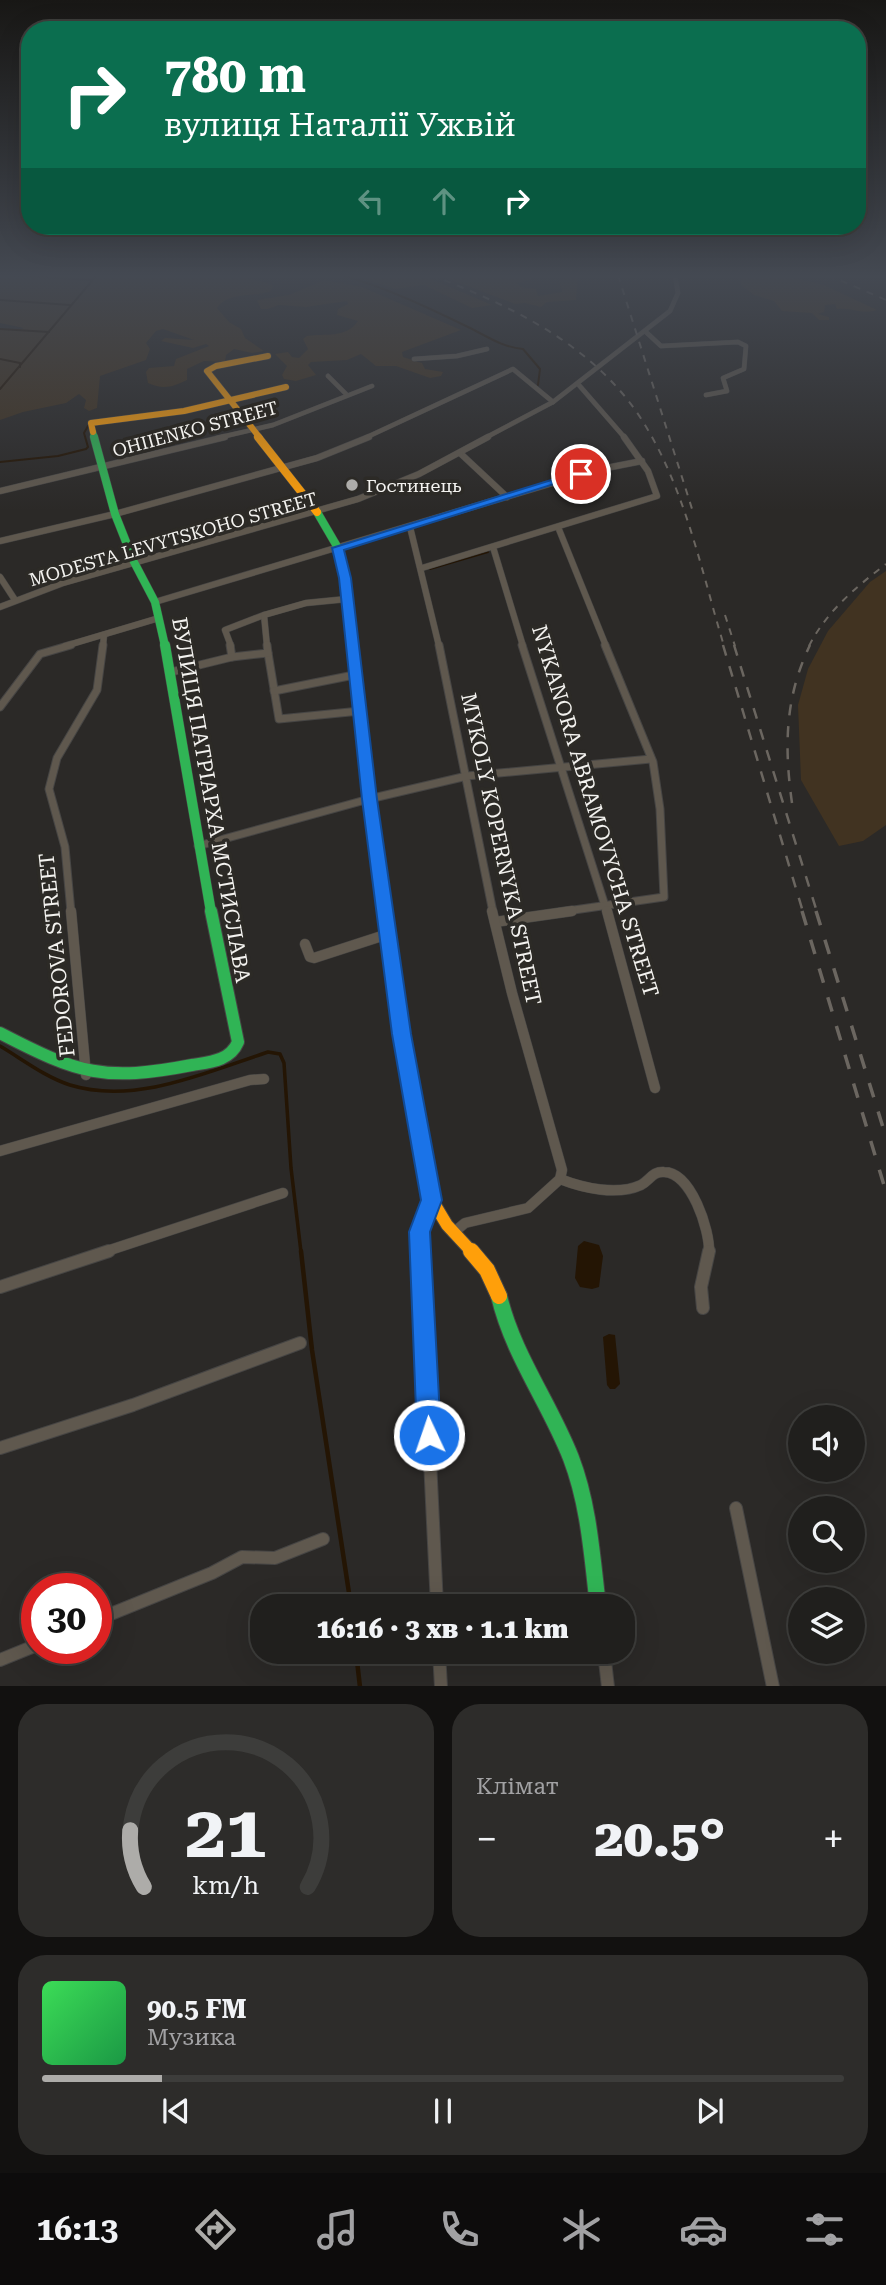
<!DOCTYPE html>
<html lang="uk">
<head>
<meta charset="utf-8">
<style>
	body { margin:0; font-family:"Roboto Serif",serif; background:#2d2c2a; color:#f1f3f6; height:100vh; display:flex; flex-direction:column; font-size:26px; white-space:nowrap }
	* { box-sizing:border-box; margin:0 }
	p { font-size:23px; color:#a2a2a4 }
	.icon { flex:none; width:38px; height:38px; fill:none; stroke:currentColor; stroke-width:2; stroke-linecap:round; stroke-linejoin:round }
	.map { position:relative; height:1686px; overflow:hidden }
	.details { display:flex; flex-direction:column; gap:18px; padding:18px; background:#121110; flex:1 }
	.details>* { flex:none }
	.top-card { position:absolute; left:21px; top:21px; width:845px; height:214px; border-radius:28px; box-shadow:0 7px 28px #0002,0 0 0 2px #3d3d3b; background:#0b6e4f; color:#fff; overflow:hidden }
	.tools { position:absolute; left:788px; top:1405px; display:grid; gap:14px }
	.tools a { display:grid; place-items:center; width:77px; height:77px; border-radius:50%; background:#201f1d; box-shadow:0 7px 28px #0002,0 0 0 2px #3d3d3b; font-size:35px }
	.speed { position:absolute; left:21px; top:1573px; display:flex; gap:14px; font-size:35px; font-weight:700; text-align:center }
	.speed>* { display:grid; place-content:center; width:91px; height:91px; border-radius:50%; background:#201f1d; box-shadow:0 7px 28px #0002,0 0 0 2px #3d3d3b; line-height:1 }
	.speed .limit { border:10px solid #d22; background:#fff; color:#111 }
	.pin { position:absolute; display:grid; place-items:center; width:60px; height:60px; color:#fff; margin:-30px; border:4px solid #fff; border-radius:50%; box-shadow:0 2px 7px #0007 }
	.me { position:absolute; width:77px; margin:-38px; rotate:357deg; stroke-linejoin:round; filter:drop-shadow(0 0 5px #0008) }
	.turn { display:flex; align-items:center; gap:24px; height:147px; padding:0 28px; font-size:32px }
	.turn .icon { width:91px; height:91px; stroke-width:2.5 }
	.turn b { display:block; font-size:49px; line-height:60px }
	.lanes { display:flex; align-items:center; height:66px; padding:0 28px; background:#0003; justify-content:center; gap:35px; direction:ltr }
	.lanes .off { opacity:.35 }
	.big { font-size:52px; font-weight:800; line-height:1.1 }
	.details .tile { flex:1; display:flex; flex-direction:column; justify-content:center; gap:10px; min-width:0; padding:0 24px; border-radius:28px; background:#2d2c2a }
	.details .dial { align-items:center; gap:0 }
	.dial svg { height:182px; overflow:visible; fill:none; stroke:#3d3d3b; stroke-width:7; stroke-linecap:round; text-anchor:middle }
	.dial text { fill:#f1f3f6; stroke:none }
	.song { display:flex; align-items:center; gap:21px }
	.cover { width:84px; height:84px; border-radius:10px; background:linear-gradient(135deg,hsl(130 70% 55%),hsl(140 70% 35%)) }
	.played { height:7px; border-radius:4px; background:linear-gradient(90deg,#adaca9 15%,#3d3d3b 15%) }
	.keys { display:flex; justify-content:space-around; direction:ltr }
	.heat { display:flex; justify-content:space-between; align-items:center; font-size:38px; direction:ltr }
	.details .tiles { flex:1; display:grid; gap:18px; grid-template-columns:1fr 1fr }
	.tile:last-child { grid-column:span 2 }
	.trip { position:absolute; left:250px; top:1594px; width:385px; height:70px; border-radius:28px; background:#201f1d; box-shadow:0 7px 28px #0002,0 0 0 2px #3d3d3b; font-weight:800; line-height:70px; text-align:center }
	.menu { display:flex; height:112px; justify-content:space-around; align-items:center; background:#0d0c0c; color:#a2a2a4 }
	.menu .icon { width:49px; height:49px }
	.menu .selected { color:#adaca9 }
	.menu b { font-size:32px; color:#f1f3f6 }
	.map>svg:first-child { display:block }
	.green { fill:#413321 }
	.water { fill:#241504 }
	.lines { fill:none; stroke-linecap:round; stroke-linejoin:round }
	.stream-far2 { stroke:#241504; stroke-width:2 }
	.stream-far1 { stroke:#241504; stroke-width:3.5 }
	.stream { stroke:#241504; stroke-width:4.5 }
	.street-far4-casing { stroke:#464544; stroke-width:5 }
	.street-far3-casing { stroke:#464544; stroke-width:7 }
	.street-far2-casing { stroke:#464544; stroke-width:9 }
	.street-far1-casing { stroke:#464544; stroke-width:11 }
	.street-casing { stroke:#464544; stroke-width:14 }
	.fast-far4-casing { stroke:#464544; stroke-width:7 }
	.fast-far3-casing { stroke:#464544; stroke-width:9 }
	.fast-far2-casing { stroke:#464544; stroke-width:11 }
	.fast-far1-casing { stroke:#464544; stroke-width:14 }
	.fast-casing { stroke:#464544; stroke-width:18 }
	.slow-far3-casing { stroke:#464544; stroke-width:7 }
	.slow-far2-casing { stroke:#464544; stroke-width:9 }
	.slow-far1-casing { stroke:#464544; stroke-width:14 }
	.slow-casing { stroke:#464544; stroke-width:18 }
	.street-far4 { stroke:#5f584e; stroke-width:4.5 }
	.street-far3 { stroke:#5f584e; stroke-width:6 }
	.street-far2 { stroke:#5f584e; stroke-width:7 }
	.street-far1 { stroke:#5f584e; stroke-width:10 }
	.street { stroke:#5f584e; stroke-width:12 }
	.fast-far4 { stroke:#30b455; stroke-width:6 }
	.fast-far3 { stroke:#30b455; stroke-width:8 }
	.fast-far2 { stroke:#30b455; stroke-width:10 }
	.fast-far1 { stroke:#30b455; stroke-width:12 }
	.fast { stroke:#30b455; stroke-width:16 }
	.slow-far3 { stroke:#ff9f0a; stroke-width:6 }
	.slow-far2 { stroke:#ff9f0a; stroke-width:8 }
	.slow-far1 { stroke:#ff9f0a; stroke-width:12 }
	.slow { stroke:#ff9f0a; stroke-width:16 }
	.rail-far2 { stroke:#6b6660; stroke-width:2; stroke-dasharray:7 7; stroke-linecap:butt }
	.rail-far1 { stroke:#6b6660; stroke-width:2.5; stroke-dasharray:11 11; stroke-linecap:butt }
	.rail { stroke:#6b6660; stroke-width:3.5; stroke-dasharray:15 15; stroke-linecap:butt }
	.route { fill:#1a73e8; stroke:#114b97; stroke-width:2 }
	.poi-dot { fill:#adaca9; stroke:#2c2a26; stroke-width:2.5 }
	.labels { text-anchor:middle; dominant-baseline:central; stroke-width:7; stroke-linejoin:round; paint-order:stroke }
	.far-street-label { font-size:18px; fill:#f3f2ef; stroke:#2c2a26 }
	.far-poi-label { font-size:18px; fill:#f3f2ef; stroke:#2c2a26; text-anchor:start }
	.street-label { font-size:21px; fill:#f3f2ef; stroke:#2c2a26 }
</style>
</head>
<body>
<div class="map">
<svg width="886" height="1687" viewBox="0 0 886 1687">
	<rect width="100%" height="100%" fill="#2b2927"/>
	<g class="green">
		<path d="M 0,275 C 41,275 254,267 273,286 L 271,291 C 253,298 229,291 217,308 L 229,322 L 241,329 L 245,338 L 264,351 L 252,353 L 234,349 L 226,355 L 225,362 L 204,361 L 187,369 L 187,380 C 173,387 163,390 148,383 L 146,372 L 149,368 L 174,366 L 176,359 L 209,346 L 206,344 L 193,348 L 161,341 L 165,338 L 194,340 L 163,329 L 156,331 L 146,343 L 150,349 L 146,360 L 100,376 L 97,408 L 89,411 L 84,408 L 86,400 L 79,394 L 66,403 L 23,412 L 0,420 L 0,330 L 19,330 L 24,328 L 0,323 Z"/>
		<polygon points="353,275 422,275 492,305 472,308 424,285 395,289"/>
		<polygon points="438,275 546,275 517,283 521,287 536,289 538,296 562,292 559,281 570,275 578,275 576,300 547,302 541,307 525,303 515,304"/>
		<path d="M 729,275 L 784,275 L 824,285 L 877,310 C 862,315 852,307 837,309 L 835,304 L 825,305 L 824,312 L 818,314 L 829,317 L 829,320 L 819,320 L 812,313 L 782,311 L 774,301 L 754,295 L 741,285 L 741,280 Z"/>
		<path d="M 324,280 L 362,287 L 461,330 L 402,352 L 403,357 L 422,363 L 425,369 L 443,372 L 441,376 L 430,378 L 396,366 L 376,366 L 361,354 L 347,360 L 311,362 L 308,365 L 316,375 L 296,381 L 284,379 L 282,375 L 287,366 L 275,354 L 288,352 L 292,357 L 299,358 L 308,349 L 303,339 L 307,336 C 325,333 346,339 358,321 L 337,315 L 338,309 L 348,304 L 347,301 L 306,307 L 279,305 L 268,309 L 261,309 L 257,300 L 289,295 Z"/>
		<polygon points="886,571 886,825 863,841 839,846 801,780 798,705 808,669 828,631 870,582"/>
	</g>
	<g class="water">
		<polygon points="584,1241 599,1245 603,1256 599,1287 592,1289 580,1287 575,1278 578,1246"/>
		<polygon points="609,1334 615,1335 620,1384 615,1389 610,1389 607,1385 603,1337"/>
	</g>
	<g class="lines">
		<g class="stream-far2">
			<polyline points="4,275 92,280"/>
			<path d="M 341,275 C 385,287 427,307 468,327 C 487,336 501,347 523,349 L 540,369 L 538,385"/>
			<polyline points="0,300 70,305"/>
			<polyline points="0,329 49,332"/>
			<polyline points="0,359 20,363 20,367"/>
			<polyline points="0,389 97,275"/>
			<polyline points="0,462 58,456 86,449 88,447 84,433 88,426"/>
			<polyline points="430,569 488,552"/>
		</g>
		<path class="stream-far1" d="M 0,1046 C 22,1059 45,1077 70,1085 C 135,1105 207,1072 268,1052 L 280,1054 L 284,1063 L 291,1168 L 301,1252"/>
		<g class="stream">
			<polyline points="301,1251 312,1350 351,1606"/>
			<polyline points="356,1652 360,1687"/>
		</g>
		<defs>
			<g id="street-far4">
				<polyline points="646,332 661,346 738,342 746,346 744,369 723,378 727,391 706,395"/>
				<polyline points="414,359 457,356 487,349"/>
				<polyline points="328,376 347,395"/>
				<polyline points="578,384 625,438"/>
				<polyline points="217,438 273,425 372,386"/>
				<polyline points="365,438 513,369 553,402"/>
				<polyline points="485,438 553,402 670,311 678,293 675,275"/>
			</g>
			<g id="street-far3">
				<polyline points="460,453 507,497"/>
				<polyline points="0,491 225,437"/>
				<polyline points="410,527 439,646"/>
				<polyline points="558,527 606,646"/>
				<polyline points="0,541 115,514 317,458 369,437"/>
				<polyline points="493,547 523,646"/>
				<polyline points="422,568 657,496 648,471 624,437"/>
				<polyline points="0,577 15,600"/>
				<polyline points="155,602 596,470 642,461"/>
				<polyline points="0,607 63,583 358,499 419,474 488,437"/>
				<polyline points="65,646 159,618"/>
				<polyline points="103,646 104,635"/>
				<polyline points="231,646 225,630 264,615"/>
				<polyline points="267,646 264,615 306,603 347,599"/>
			</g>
			<g id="street-far2">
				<polyline points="230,645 232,657"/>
				<polyline points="439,645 493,912"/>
				<polyline points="522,645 607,912"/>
				<polyline points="268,653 279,719 360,711"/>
				<polyline points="171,672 232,657 268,653 267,645"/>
				<polyline points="274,691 354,675"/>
				<polyline points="0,707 40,654 71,645"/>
				<polyline points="198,846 369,799 467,776 651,759"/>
				<polyline points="71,912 65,847 49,789 57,758 97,690 103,645"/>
				<polyline points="560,912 664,897 660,809 653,762 605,645"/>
			</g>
			<g id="street-far1">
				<polyline points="71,911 86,1075"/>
				<polyline points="607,911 655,1088"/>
				<polyline points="495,922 572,911"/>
				<polyline points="305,944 310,957 314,958 388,934"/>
				<polyline points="0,1151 250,1080 264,1079"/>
				<path d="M 560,1179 C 583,1188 617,1196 641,1185 C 650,1180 653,1171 664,1172 C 691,1172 710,1230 709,1252"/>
				<polyline points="453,1233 465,1223 528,1208 560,1179 562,1170 512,993 492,911"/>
				<polyline points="104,1252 283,1193"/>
				<polyline points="420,1252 419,1232 432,1200"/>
			</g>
			<g id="street">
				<polyline points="420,1251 437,1606"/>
				<polyline points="0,1287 109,1251"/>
				<polyline points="703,1308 701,1287 709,1251"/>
				<polyline points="0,1448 133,1405 300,1343"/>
				<polyline points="736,1508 773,1687"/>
				<polyline points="96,1620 212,1573 242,1557 275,1558 323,1539"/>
				<polyline points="439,1652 441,1687"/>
				<polyline points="604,1652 608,1687"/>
				<polyline points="0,1660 37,1645"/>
			</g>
			<polyline id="fast-far4" points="93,432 95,438"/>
			<g id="fast-far3">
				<polyline points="94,437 115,514 134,562 155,602 165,646"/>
				<polyline points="317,512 338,548 345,578 352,646"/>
			</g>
			<g id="fast-far2">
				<polyline points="165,645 211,912"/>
				<polyline points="352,645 369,799 385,912"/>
			</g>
			<g id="fast-far1">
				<polyline points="385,911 396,990"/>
				<path d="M 0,1033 C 79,1074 104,1082 192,1065 C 210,1062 230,1061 238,1042 L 211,911"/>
			</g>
			<path id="fast" d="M 499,1296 C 513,1355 549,1402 571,1458 C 589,1505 592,1556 598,1606"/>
			<g id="slow-far3">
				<polyline points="93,432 91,423 184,411 286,387"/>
				<polyline points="260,438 207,371 216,366 268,356"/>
			</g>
			<polyline id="slow-far2" points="258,437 317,512"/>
			<polyline id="slow-far1" points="396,990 432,1200 447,1225 472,1252"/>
			<polyline id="slow" points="471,1251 487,1270 499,1296"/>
		</defs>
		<use href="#street-far4" class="street-far4-casing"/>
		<use href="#street-far3" class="street-far3-casing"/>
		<use href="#street-far2" class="street-far2-casing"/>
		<use href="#street-far1" class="street-far1-casing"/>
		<use href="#street" class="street-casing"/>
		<use href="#fast-far4" class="fast-far4-casing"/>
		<use href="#fast-far3" class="fast-far3-casing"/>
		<use href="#fast-far2" class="fast-far2-casing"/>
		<use href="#fast-far1" class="fast-far1-casing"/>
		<use href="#fast" class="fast-casing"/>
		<use href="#slow-far3" class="slow-far3-casing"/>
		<use href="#slow-far2" class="slow-far2-casing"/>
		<use href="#slow-far1" class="slow-far1-casing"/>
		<use href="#slow" class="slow-casing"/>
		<use href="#street-far4" class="street-far4"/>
		<use href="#street-far3" class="street-far3"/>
		<use href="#street-far2" class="street-far2"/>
		<use href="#street-far1" class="street-far1"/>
		<use href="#street" class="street"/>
		<use href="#fast-far4" class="fast-far4"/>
		<use href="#fast-far3" class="fast-far3"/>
		<use href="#fast-far2" class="fast-far2"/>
		<use href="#fast-far1" class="fast-far1"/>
		<use href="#fast" class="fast"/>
		<use href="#slow-far3" class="slow-far3"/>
		<use href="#slow-far2" class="slow-far2"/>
		<use href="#slow-far1" class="slow-far1"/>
		<use href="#slow" class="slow"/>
		<g class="rail-far2">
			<path d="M 431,275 C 514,307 598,347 645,425 C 686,492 702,573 724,646"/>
			<polyline points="618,275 693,512"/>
			<polyline points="828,275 886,300"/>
			<polyline points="725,615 735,646"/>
			<path d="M 809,646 C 826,612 856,587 886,564"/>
		</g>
		<g class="rail-far1">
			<polyline points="723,645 803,912"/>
			<polyline points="734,645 817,912"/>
			<path d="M 792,803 C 784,746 785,697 810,645"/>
		</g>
		<g class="rail">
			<polyline points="802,911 886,1192"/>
			<polyline points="816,911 886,1137"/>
		</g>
	</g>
	<linearGradient id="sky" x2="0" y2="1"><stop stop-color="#181715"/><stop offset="0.54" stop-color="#444952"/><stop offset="1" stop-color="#444952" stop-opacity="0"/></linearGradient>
	<rect width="886" height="511" fill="url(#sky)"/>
	<polygon class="route" points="577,472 586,474 344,550 351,578 377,799 411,1034 442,1200 430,1232 441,1435 438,1444 429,1447 421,1444 417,1435 409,1232 421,1200 392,1034 362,799 339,578 332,548"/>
	<circle class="poi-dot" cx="352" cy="485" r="7"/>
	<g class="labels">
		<g class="far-street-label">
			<text transform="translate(195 429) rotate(-15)">OHIIENKO STREET</text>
			<text transform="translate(173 539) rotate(-16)">MODESTA LEVYTSKOHO STREET</text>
		</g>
		<g class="far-poi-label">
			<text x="366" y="485">Гостинець</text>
		</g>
		<g class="street-label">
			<text transform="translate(211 800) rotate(80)">ВУЛИЦЯ ПАТРІАРХА МСТИСЛАВА</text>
			<text transform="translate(595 811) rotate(73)">NYKANORA ABRAMOVYCHA STREET</text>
			<text transform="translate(501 849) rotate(78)">MYKOLY KOPERNYKA STREET</text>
			<text transform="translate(57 955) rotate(-96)">FEDOROVA STREET</text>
		</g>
	</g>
</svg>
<div class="tools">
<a><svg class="icon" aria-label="sound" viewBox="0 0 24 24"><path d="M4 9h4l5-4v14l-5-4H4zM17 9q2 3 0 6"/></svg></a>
<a><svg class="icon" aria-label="search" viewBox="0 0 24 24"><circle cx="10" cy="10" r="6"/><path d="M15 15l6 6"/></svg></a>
<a><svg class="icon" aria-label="layers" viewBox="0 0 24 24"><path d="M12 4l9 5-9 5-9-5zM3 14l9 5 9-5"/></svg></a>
</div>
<div class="speed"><div class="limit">30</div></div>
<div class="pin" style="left:581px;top:474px;background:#d93025"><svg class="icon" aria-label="arrive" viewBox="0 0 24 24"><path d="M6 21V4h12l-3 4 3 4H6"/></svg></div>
<svg class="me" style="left:429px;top:1435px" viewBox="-20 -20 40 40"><circle r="17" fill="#1a73e8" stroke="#fff" stroke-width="3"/><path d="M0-11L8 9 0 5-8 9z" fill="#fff"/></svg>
<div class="trip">16:16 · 3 хв · 1.1 km</div>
<div class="top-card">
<div class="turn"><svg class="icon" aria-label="right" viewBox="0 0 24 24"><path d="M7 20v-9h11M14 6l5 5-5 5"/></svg><div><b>780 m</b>вулиця Наталії Ужвій</div></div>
<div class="lanes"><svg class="icon off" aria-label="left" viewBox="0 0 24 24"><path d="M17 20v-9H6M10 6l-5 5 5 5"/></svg><svg class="icon off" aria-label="ahead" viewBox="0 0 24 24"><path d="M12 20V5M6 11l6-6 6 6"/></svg><svg class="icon" aria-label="right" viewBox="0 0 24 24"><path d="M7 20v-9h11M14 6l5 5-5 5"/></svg></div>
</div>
</div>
<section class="details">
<div class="tiles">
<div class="tile dial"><svg viewBox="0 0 100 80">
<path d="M14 69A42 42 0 1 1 86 69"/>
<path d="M14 69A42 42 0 0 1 8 44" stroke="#adaca9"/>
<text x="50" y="56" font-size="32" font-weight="700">21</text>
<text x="50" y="72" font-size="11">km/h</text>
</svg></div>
<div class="tile"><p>Клімат</p>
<div class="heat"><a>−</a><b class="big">20.5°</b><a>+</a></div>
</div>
<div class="tile">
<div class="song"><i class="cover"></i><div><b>90.5 FM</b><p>Музика</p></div></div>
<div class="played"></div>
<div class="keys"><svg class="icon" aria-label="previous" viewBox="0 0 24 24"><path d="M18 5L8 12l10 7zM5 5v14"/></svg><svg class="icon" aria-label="pause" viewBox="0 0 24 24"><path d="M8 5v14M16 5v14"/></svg><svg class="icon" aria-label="next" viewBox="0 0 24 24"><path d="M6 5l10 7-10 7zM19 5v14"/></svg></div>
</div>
</div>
</section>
<nav class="menu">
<b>16:13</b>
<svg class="icon selected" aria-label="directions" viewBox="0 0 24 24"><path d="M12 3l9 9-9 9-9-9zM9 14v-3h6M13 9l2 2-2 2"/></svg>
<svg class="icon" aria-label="music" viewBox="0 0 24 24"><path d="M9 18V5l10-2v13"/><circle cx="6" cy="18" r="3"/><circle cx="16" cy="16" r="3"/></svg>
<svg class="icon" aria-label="phone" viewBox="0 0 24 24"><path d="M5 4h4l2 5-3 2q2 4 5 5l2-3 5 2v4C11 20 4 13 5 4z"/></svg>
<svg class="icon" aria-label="climate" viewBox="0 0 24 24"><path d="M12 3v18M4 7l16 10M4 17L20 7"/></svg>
<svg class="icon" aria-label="car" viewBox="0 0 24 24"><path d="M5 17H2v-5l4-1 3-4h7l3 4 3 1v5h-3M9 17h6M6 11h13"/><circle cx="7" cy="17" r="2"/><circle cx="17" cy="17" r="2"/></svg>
<svg class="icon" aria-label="filters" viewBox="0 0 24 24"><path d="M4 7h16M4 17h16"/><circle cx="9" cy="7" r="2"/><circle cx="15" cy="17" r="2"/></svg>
</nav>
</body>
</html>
